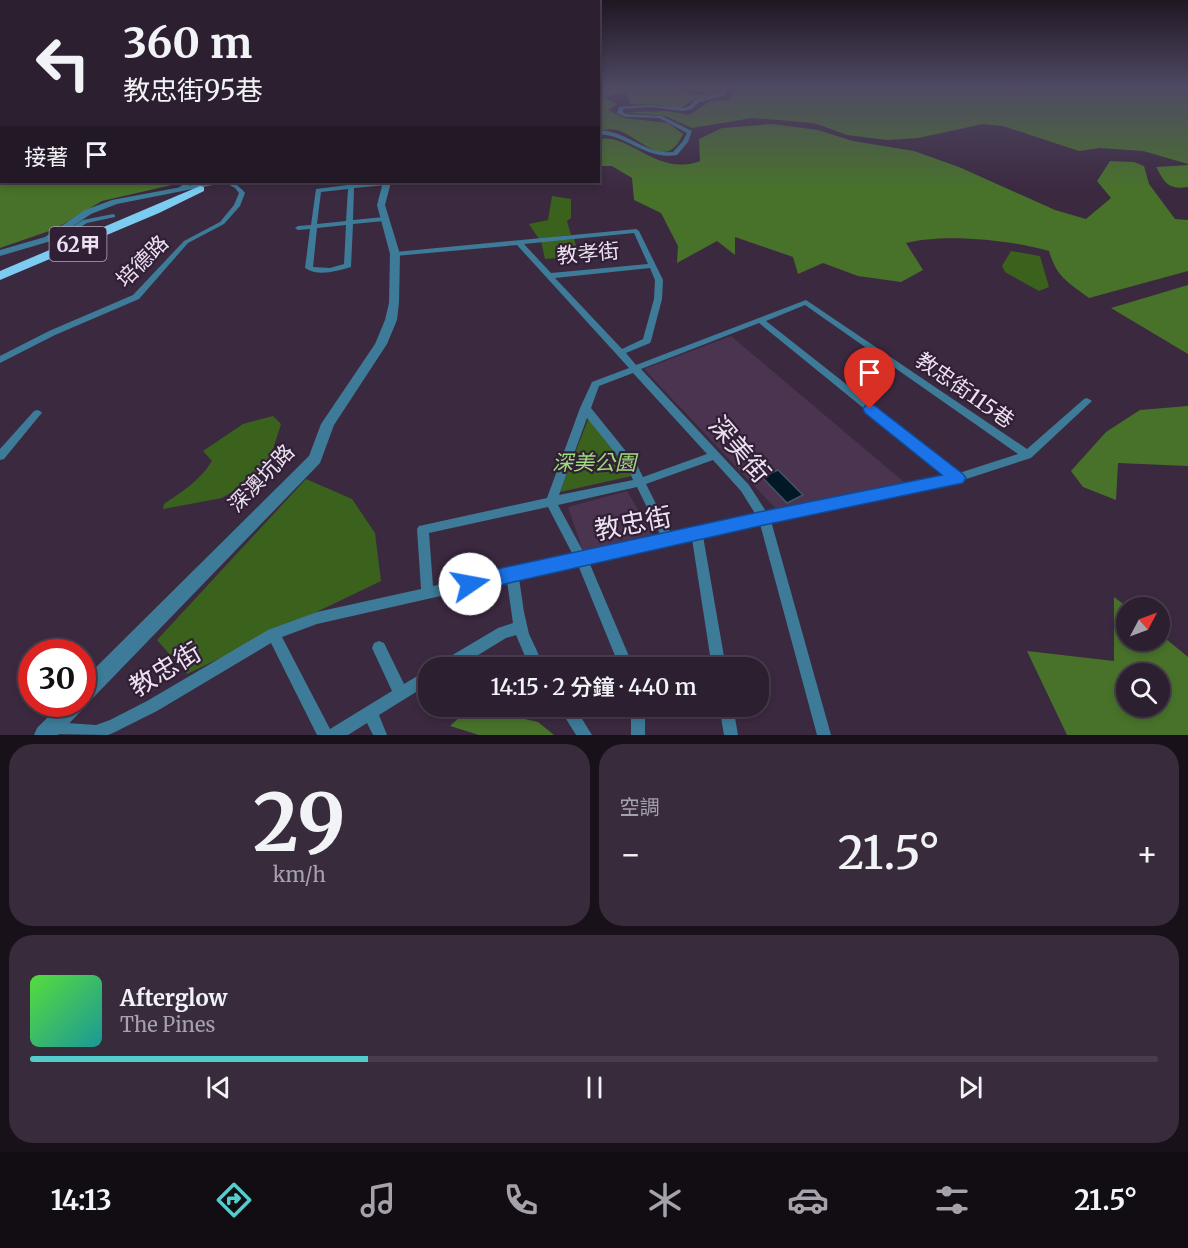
<!DOCTYPE html>
<html lang="zh-TW">
<head>
<meta charset="utf-8">
<style>
	body { margin:0; font-family:Merriweather,"Noto Sans TC",serif; background:#382c3c; color:#f1f3f6; height:100vh; display:flex; flex-direction:column; font-size:22px; white-space:nowrap }
	* { box-sizing:border-box; margin:0 }
	p { font-size:20px; color:#a6a2ab }
	.icon { flex:none; width:33px; height:33px; fill:none; stroke:currentColor; stroke-width:2; stroke-linecap:round; stroke-linejoin:round }
	.map { position:relative; height:735px; overflow:hidden }
	.panel { display:flex; flex-direction:column; gap:9px; padding:9px; background:#18111a; flex:1 }
	.panel>* { flex:none }
	.top-card { position:absolute; left:0px; top:0px; width:600px; height:183px; box-shadow:0 3px 9px #0003,0 0 0 2px #483d4c; background:#2c1f30; color:#f1f3f6; overflow:hidden }
	.needle { width:39px; rotate:49deg }
	.fabs { position:absolute; left:1116px; top:597px; display:grid; gap:12px }
	.fabs a { display:grid; place-items:center; width:54px; height:54px; border-radius:50%; background:#2c1f30; box-shadow:0 3px 9px #0003,0 0 0 2px #483d4c; font-size:30px }
	.speed { position:absolute; left:18px; top:639px; display:flex; gap:12px; font-size:30px; font-weight:700; text-align:center }
	.speed>* { display:grid; place-content:center; width:78px; height:78px; border-radius:50%; background:#2c1f30; box-shadow:0 3px 9px #0003,0 0 0 2px #483d4c; line-height:1 }
	.speed .limit { border:9px solid #d22; background:#fff; color:#111 }
	.pin { position:absolute; display:grid; place-items:center; width:51px; height:51px; color:#fff; margin:-62px -26px; border-radius:50% 50% 50% 0; rotate:-45deg; box-shadow:0 0 6px #0007 }
	.pin .icon { rotate:45deg }
	.me { position:absolute; width:66px; margin:-33px; rotate:78deg; stroke-linejoin:round; filter:drop-shadow(0 0 4px #0008) }
	.turn { display:flex; align-items:center; gap:21px; height:126px; padding:0 24px; font-size:27px }
	.turn .icon { width:78px; height:78px; stroke-width:2.5 }
	.turn b { display:block; font-size:42px; line-height:51px }
	.then { display:flex; align-items:center; height:57px; padding:0 24px; background:#0003; gap:12px; font-size:22px }
	.big { font-size:45px; font-weight:600; line-height:1.1 }
	.panel .card { flex:1; display:flex; flex-direction:column; justify-content:center; gap:9px; min-width:0; padding:0 21px; border-radius:24px; background:#382c3c }
	.panel .dial { align-items:center; gap:0 }
	.dial b { font-size:78px; line-height:1 }
	.song { display:flex; align-items:center; gap:18px }
	.cover { width:72px; height:72px; border-radius:9px; background:linear-gradient(135deg,hsl(110 70% 55%),hsl(180 70% 35%)) }
	.played { height:6px; border-radius:3px; background:linear-gradient(90deg,#53cdcb 30%,#483d4c 30%) }
	.keys { display:flex; justify-content:space-around; direction:ltr }
	.heat { display:flex; justify-content:space-between; align-items:center; font-size:33px; direction:ltr }
	.panel .tiles { flex:1; display:grid; gap:9px; grid-template-columns:1fr 1fr }
	.card:last-child { grid-column:span 2 }
	.trip { position:absolute; left:418px; top:657px; width:351px; height:60px; border-radius:24px; background:#2c1f30; box-shadow:0 3px 9px #0003,0 0 0 2px #483d4c; font-weight:600; line-height:60px; text-align:center }
	.tabs { display:flex; height:96px; justify-content:space-around; align-items:center; background:#120c13; color:#a6a2ab }
	.tabs .icon { width:42px; height:42px }
	.tabs .active { color:#53cdcb }
	.tabs b { font-size:27px; color:#f1f3f6 }
	.map>svg:first-child { display:block }
	.built { fill:#4a3450 }
	.green { fill:#3a621d }
	.forest { fill:#48722a; fill-rule:evenodd }
	.water { fill:#011828; stroke:#485464; stroke-width:1.5 }
	.lines { fill:none; stroke-linecap:round; stroke-linejoin:round }
	.minor { fill:#3d7b98; fill-rule:evenodd }
	.tertiary { fill:#3d7b98; fill-rule:evenodd }
	.trunk { fill:#7cccf2; fill-rule:evenodd }
	.route { fill:#1a73e8; stroke:#114b97; stroke-width:1.5 }
	.labels { text-anchor:middle; dominant-baseline:central; stroke-width:4.5; stroke-linejoin:round; paint-order:stroke }
	.shield { fill:#311f36; stroke:#b4a7b8; stroke-width:1.5 }
	.shield-label { font-size:20px; font-weight:bold; fill:#ece1f0 }
	.street-label { font-size:21px; fill:#ece1f0; stroke:#311f36 }
	.park-label { font-size:21px; font-style:italic; fill:#9fdc7a; stroke:#311f36 }
	.near-street-label { font-size:26px; fill:#ece1f0; stroke:#311f36 }
</style>
</head>
<body>
<div class="map">
<svg width="1188" height="735" viewBox="0 0 1188 735">
	<rect width="100%" height="100%" fill="#3b2940"/>
	<g class="built">
		<polygon points="731,336 904,482 778,511 644,369"/>
		<polygon points="627,491 654,537 583,551 568,507"/>
	</g>
	<g class="green">
		<polygon points="552,196 571,199 571,218 567,221 571,235 539,239 529,224 548,220"/>
		<polygon points="574,239 579,256 545,259 541,241"/>
		<polygon points="1011,251 1040,256 1049,287 1039,291 1005,272 1002,266"/>
		<path d="M 273,416 L 281,424 L 266,471 L 222,498 L 163,509 L 164,504 C 181,492 201,480 212,461 L 203,451 L 243,424 Z"/>
		<polygon points="589,417 632,476 560,492"/>
		<polygon points="306,479 352,499 375,533 381,581 187,674 157,640"/>
	</g>
	<g class="forest">
		<path d="M 599,87 L 676,87 C 685,94 694,96 705,94 L 705,87 L 718,89 L 712,90 L 715,95 L 692,100 L 680,109 L 661,105 L 631,104 L 626,93 L 620,92 L 605,98 L 617,104 L 608,110 L 624,118 L 668,123 L 683,134 C 665,173 643,138 617,130 C 612,129 604,130 599,130 Z"/>
		<polygon points="740,87 1188,87 1188,164 1143,151 1100,148 1079,151 1003,126 983,124 918,138 887,140 847,135 814,123 752,118 692,128 665,116 625,112 668,111 689,115 711,101 729,100 735,90"/>
		<path d="M 773,124 L 818,130 L 853,141 L 914,151 L 959,167 L 1055,210 L 1086,219 L 1111,198 L 1097,181 L 1110,161 L 1134,162 L 1144,166 L 1149,184 L 1175,219 L 1188,220 L 1188,271 L 1089,298 C 1068,282 1057,278 1049,251 C 1012,240 943,233 906,243 L 923,270 L 901,282 L 858,276 L 823,263 L 798,274 L 793,257 L 735,237 L 735,255 L 717,241 L 677,263 L 678,246 L 661,213 L 634,200 L 632,178 L 612,166 L 599,166 L 599,139 C 632,134 657,177 700,161 L 699,139 L 722,128 Z"/>
		<polygon points="0,158 2,182 185,182 102,201 55,229 0,248"/>
		<path d="M 1188,165 L 1188,187 C 1168,190 1165,183 1156,167 Z"/>
		<polygon points="1188,285 1188,354 1111,308"/>
		<polygon points="1188,406 1188,466 1118,463 1116,500 1083,487 1071,471 1106,432 1140,410"/>
		<path d="M 1114,597 L 1127,607 L 1126,640 L 1160,640 L 1160,634 L 1188,657 L 1188,735 L 1067,735 L 1027,651 L 1114,661 ZM 1126,674 L 1160,674 L 1160,706 L 1126,706 Z"/>
		<polygon points="471,707 538,722 554,735 479,735 450,726"/>
	</g>
	<polygon class="water" points="778,470 803,495 787,503 762,477"/>
	<g class="lines">
		<g class="minor">
			<path d="M 721,87 L 725,87 L 726,95 L 699,102 L 692,109 L 684,111 L 650,107 L 623,109 L 623,112 L 626,114 L 662,116 L 692,131 L 688,142 L 677,155 C 645,160 628,135 598,134 L 598,130 C 628,131 645,155 673,152 L 683,141 L 687,133 L 659,118 L 625,117 L 617,113 L 619,107 L 650,105 L 684,108 L 688,107 L 695,100 L 722,93 Z"/>
			<rect x="0" y="110" width="2" height="4"/>
			<polygon points="0,130 2,130 2,133 0,134"/>
			<rect x="0" y="139" width="2" height="4"/>
			<rect x="0" y="151" width="2" height="4"/>
			<polygon points="188,182 195,182 183,189 179,189 179,187"/>
			<path d="M 224,182 C 233,181 239,186 245,193 L 240,206 L 224,224 L 188,243 L 139,299 L 55,335 L 0,363 L 0,356 L 49,331 L 133,295 L 184,241 L 220,222 L 234,205 L 239,193 L 235,188 Z"/>
			<path d="M 348,182 L 354,182 L 354,184 L 389,182 L 389,184 L 387,185 L 354,188 L 353,220 L 384,217 L 387,219 L 384,221 L 353,224 L 351,267 C 336,271 319,277 305,268 L 310,229 L 298,230 L 295,228 L 298,226 L 311,225 L 316,189 L 348,185 ZM 348,189 L 346,221 L 317,224 L 321,192 ZM 346,225 L 344,264 L 330,268 L 313,267 L 317,228 Z"/>
			<polygon points="113,214 115,215 115,217 87,223 63,238 48,241 45,239 46,238 59,235 83,220"/>
			<path d="M 636,229 L 639,231 L 663,280 L 662,299 L 651,341 L 650,343 L 626,353 L 636,365 L 806,300 L 1027,449 L 1084,399 L 1087,398 L 1092,401 L 1031,458 L 957,482 L 771,521 L 831,735 L 817,735 L 760,524 L 703,536 L 726,668 L 712,668 L 692,539 L 674,543 L 669,546 L 666,545 L 589,562 L 634,668 L 620,668 L 578,565 L 519,578 L 524,612 L 529,634 L 545,668 L 530,668 L 516,635 L 506,638 L 457,668 L 437,668 L 439,663 L 498,628 L 513,623 L 507,581 L 317,624 L 282,637 L 330,729 L 392,691 L 372,648 L 374,643 L 379,641 L 384,643 L 404,684 L 429,669 L 429,684 L 379,715 L 387,735 L 373,735 L 367,723 L 348,735 L 317,735 L 271,643 L 157,711 L 113,733 L 108,735 L 47,734 L 45,729 L 47,724 L 52,722 L 96,725 L 110,720 L 147,701 L 268,630 L 317,612 L 421,589 L 417,529 L 419,526 L 547,498 L 580,408 L 592,382 L 629,368 L 517,245 L 395,256 L 391,254 L 395,252 ZM 634,233 L 648,264 L 551,273 L 524,244 ZM 650,268 L 655,280 L 654,299 L 643,339 L 622,349 L 555,278 ZM 805,305 L 1018,454 L 959,473 L 766,321 ZM 759,323 L 947,476 L 767,513 L 749,485 L 641,369 ZM 633,373 L 707,454 L 643,477 L 637,465 L 591,408 L 599,386 ZM 587,418 L 629,470 L 633,480 L 559,495 ZM 713,460 L 741,491 L 756,515 L 671,534 L 646,484 ZM 637,487 L 661,536 L 584,553 L 558,505 ZM 548,507 L 573,555 L 433,586 L 429,533 Z"/>
			<polygon points="37,410 40,411 42,413 40,415 4,459 0,460 0,449 34,411"/>
			<polygon points="558,706 574,706 592,735 576,735"/>
			<rect x="631" y="706" width="14" height="29"/>
			<polygon points="719,706 733,706 738,735 724,735"/>
		</g>
		<g class="tertiary">
			<polygon points="208,182 222,182 218,184 117,204 91,214 51,241 0,256 0,250 45,237 85,210 112,200"/>
			<polygon points="383,182 391,182 385,205 400,254 399,303 397,320 387,344 334,425 320,463 89,702 83,704 81,711 58,735 34,735 37,728 61,704 82,704 82,681 309,456 321,424 375,344 385,320 389,303 390,254 377,205"/>
		</g>
		<polygon class="trunk" points="200,186 204,187 204,191 159,213 0,280 0,271"/>
	</g>
	<linearGradient id="sky" x2="0" y2="1"><stop stop-color="#201723"/><stop offset="0.46" stop-color="#4f4964"/><stop offset="1" stop-color="#4f4964" stop-opacity="0"/></linearGradient>
	<rect width="1188" height="190" fill="url(#sky)"/>
	<polygon class="route" points="870,404 875,406 963,474 966,478 963,483 764,525 470,592 463,590 460,584 463,578 470,575 764,511 942,475 865,413 863,409 865,406"/>
	<g class="labels">
		<rect class="shield" x="49.5" y="227" width="57" height="34" rx="4.5"/>
		<g class="shield-label">
			<text x="78" y="244">62甲</text>
		</g>
		<g class="street-label">
			<text transform="translate(588 253) rotate(-5)">教孝街</text>
			<text transform="translate(142 261) rotate(-45)">培德路</text>
			<text transform="translate(965 390) rotate(35)">教忠街115巷</text>
			<text transform="translate(261 478) rotate(-46)">深澳坑路</text>
		</g>
		<g class="park-label">
			<text x="594" y="462">深美公園</text>
		</g>
		<g class="near-street-label">
			<text transform="translate(740 449) rotate(49)">深美街</text>
			<text transform="translate(633 523) rotate(-11)">教忠街</text>
			<text transform="translate(165 669) rotate(-31)">教忠街</text>
		</g>
	</g>
</svg>
<div class="fabs">
<a><svg class="needle" viewBox="-14 -14 28 28"><path d="M0-13l5 13h-10z" fill="#e53935"/><path d="M0 13l5-13h-10z" fill="#a6a2ab"/></svg></a>
<a><svg class="icon" aria-label="search" viewBox="0 0 24 24"><circle cx="10" cy="10" r="6"/><path d="M15 15l6 6"/></svg></a>
</div>
<div class="speed"><div class="limit">30</div></div>
<div class="pin" style="left:870px;top:409px;background:#d93025"><svg class="icon" aria-label="arrive" viewBox="0 0 24 24"><path d="M6 21V4h12l-3 4 3 4H6"/></svg></div>
<svg class="me" style="left:470px;top:584px" viewBox="-20 -20 40 40"><circle r="19" fill="#fff"/><path d="M0-13L10 11 0 6-10 11z" fill="#1a73e8"/></svg>
<div class="trip">14:15 · 2 分鐘 · 440 m</div>
<div class="top-card">
<div class="turn"><svg class="icon" aria-label="left" viewBox="0 0 24 24"><path d="M17 20v-9H6M10 6l-5 5 5 5"/></svg><div><b>360 m</b>教忠街95巷</div></div>
<div class="then">接著<svg class="icon" aria-label="arrive" viewBox="0 0 24 24"><path d="M6 21V4h12l-3 4 3 4H6"/></svg></div>
</div>
</div>
<section class="panel">
<div class="tiles">
<div class="card dial"><b>29</b><p>km/h</p></div>
<div class="card"><p>空調</p>
<div class="heat"><a>−</a><b class="big">21.5°</b><a>+</a></div>
</div>
<div class="card">
<div class="song"><i class="cover"></i><div><b>Afterglow</b><p>The Pines</p></div></div>
<div class="played"></div>
<div class="keys"><svg class="icon" aria-label="previous" viewBox="0 0 24 24"><path d="M18 5L8 12l10 7zM5 5v14"/></svg><svg class="icon" aria-label="pause" viewBox="0 0 24 24"><path d="M8 5v14M16 5v14"/></svg><svg class="icon" aria-label="next" viewBox="0 0 24 24"><path d="M6 5l10 7-10 7zM19 5v14"/></svg></div>
</div>
</div>
</section>
<nav class="tabs">
<b>14:13</b>
<svg class="icon active" aria-label="directions" viewBox="0 0 24 24"><path d="M12 3l9 9-9 9-9-9zM9 14v-3h6M13 9l2 2-2 2"/></svg>
<svg class="icon" aria-label="music" viewBox="0 0 24 24"><path d="M9 18V5l10-2v13"/><circle cx="6" cy="18" r="3"/><circle cx="16" cy="16" r="3"/></svg>
<svg class="icon" aria-label="phone" viewBox="0 0 24 24"><path d="M5 4h4l2 5-3 2q2 4 5 5l2-3 5 2v4C11 20 4 13 5 4z"/></svg>
<svg class="icon" aria-label="climate" viewBox="0 0 24 24"><path d="M12 3v18M4 7l16 10M4 17L20 7"/></svg>
<svg class="icon" aria-label="car" viewBox="0 0 24 24"><path d="M5 17H2v-5l4-1 3-4h7l3 4 3 1v5h-3M9 17h6M6 11h13"/><circle cx="7" cy="17" r="2"/><circle cx="17" cy="17" r="2"/></svg>
<svg class="icon" aria-label="filters" viewBox="0 0 24 24"><path d="M4 7h16M4 17h16"/><circle cx="9" cy="7" r="2"/><circle cx="15" cy="17" r="2"/></svg>
<b>21.5°</b>
</nav>
</body>
</html>
